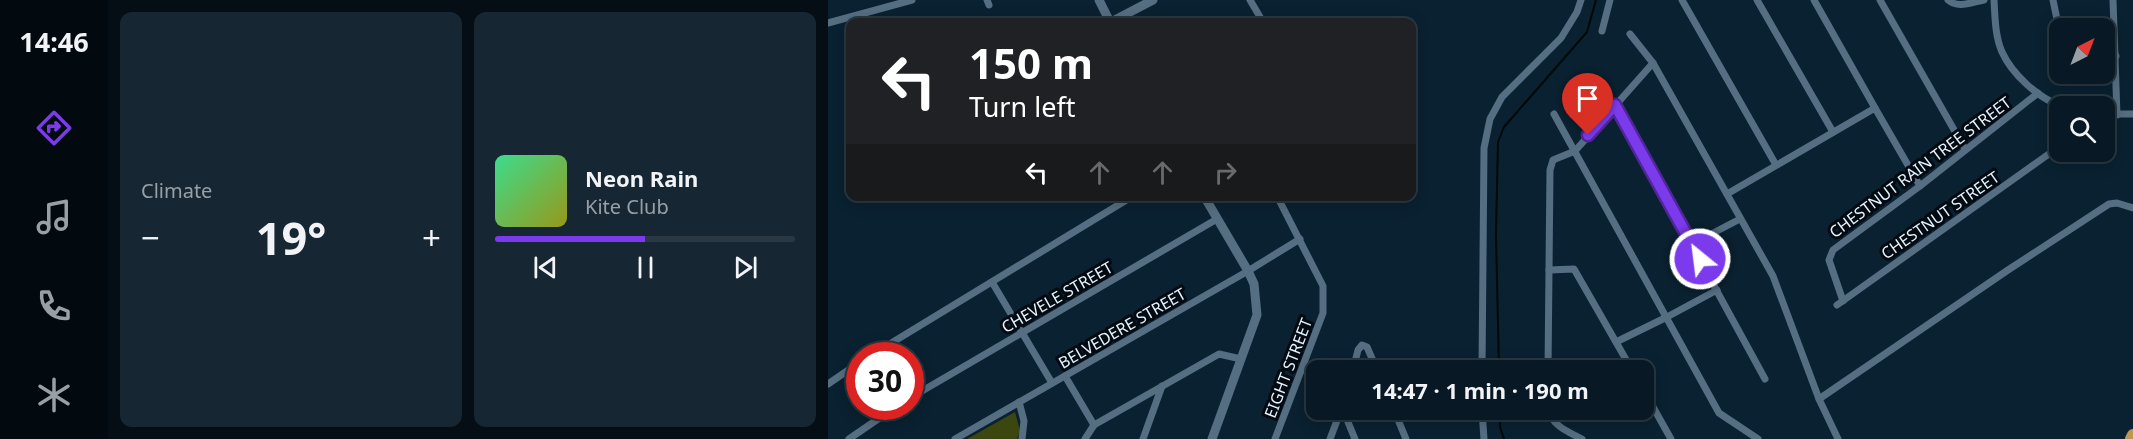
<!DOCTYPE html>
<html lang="en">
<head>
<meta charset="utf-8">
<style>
	body { margin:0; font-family:"Noto Sans",sans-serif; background:#162632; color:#f1f3f6; height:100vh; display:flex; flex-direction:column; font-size:22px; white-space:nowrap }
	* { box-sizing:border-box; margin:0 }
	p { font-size:20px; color:#98a0a7 }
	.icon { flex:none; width:33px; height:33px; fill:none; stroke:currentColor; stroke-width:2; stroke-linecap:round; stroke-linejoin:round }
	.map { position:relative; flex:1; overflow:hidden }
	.sheet { display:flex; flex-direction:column; gap:12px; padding:12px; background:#040e14; width:720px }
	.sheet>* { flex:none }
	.top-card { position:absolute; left:18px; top:18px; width:570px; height:183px; border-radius:12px; box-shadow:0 3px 15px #0003,0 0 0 2px #293842; background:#202124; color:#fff; overflow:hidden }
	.needle { width:39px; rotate:42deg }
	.buttons { position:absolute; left:1221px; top:18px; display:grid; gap:12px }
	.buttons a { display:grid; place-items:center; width:66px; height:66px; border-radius:12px; background:#081925; box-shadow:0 3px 15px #0003,0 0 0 2px #293842; font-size:30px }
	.speed { position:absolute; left:18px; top:342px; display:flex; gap:12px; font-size:30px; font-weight:700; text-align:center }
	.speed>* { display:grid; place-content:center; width:78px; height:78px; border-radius:50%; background:#081925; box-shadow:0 3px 15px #0003,0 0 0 2px #293842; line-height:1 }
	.speed .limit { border:9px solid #d22; background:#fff; color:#111 }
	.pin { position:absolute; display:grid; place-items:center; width:51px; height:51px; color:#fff; margin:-62px -26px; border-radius:50% 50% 50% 0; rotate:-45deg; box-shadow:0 0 6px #0007 }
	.pin .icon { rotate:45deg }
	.me { position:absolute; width:66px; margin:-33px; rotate:331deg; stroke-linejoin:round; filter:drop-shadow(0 0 4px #0008) }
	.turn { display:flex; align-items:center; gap:21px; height:126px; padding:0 24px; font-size:27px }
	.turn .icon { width:78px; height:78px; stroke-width:2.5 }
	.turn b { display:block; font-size:42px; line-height:51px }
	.lanes { display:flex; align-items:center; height:57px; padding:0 24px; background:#0003; justify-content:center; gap:30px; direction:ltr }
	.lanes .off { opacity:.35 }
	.big { font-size:45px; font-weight:700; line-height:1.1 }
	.sheet .tile { flex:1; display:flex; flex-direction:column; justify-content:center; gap:9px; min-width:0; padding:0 21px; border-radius:12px; background:#162632 }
	.song { display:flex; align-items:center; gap:18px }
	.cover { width:72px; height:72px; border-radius:9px; background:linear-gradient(135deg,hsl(150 70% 55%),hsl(60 70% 35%)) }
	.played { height:6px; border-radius:3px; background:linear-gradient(90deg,#7c3aed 50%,#293842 50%) }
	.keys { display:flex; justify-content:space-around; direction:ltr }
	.heat { display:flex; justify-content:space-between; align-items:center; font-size:33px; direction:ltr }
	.sheet .tiles { flex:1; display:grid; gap:12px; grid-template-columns:repeat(2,1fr) }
	.trip { position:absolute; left:478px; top:360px; width:348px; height:60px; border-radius:12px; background:#081925; box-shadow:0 3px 15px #0003,0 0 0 2px #293842; font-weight:700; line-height:60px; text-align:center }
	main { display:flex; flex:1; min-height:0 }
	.menu { display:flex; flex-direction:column; width:108px; justify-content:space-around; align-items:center; background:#030a0f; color:#98a0a7 }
	.menu .icon { width:42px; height:42px }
	.menu .current { color:#7c3aed }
	.menu b { font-size:27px; color:#f1f3f6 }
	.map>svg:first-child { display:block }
	.green { fill:#3b470f }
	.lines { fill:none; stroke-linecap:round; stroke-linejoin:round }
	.stream { stroke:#010909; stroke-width:2 }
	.minor { stroke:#556e81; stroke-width:7 }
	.tertiary { stroke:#556e81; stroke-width:9 }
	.trunk { stroke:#bc9854; stroke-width:12 }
	.route-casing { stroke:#51269a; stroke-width:15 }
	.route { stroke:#7c3aed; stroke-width:10 }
	.labels { text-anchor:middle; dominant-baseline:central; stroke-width:6; stroke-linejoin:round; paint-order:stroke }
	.street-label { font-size:16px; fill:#e6f4ff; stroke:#030a11 }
</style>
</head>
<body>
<main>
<nav class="menu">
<b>14:46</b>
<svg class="icon current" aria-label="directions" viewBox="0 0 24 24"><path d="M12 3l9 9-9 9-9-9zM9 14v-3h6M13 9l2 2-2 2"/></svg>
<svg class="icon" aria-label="music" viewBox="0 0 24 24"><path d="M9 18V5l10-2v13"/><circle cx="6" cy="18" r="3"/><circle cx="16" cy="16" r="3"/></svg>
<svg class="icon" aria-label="phone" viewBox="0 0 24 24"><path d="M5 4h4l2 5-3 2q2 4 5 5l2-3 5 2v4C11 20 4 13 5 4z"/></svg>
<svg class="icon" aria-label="climate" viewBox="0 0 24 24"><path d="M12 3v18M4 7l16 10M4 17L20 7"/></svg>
</nav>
<section class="sheet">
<div class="tiles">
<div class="tile"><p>Climate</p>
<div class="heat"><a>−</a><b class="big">19°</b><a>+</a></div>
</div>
<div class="tile">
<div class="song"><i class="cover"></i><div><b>Neon Rain</b><p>Kite Club</p></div></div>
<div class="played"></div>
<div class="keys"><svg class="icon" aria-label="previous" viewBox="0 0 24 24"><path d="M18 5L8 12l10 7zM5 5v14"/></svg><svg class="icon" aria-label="pause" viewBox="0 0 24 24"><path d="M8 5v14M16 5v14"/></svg><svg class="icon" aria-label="next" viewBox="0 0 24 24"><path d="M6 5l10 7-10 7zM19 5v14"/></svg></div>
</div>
</div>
</section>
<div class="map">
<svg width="1305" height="439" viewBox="0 0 1305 439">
	<rect width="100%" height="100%" fill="#0a2131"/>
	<polygon class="green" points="187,412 192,431 189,439 139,439"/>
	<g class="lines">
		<g class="stream">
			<polyline points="671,370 668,234 670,142 676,127 759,32 768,0"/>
			<polyline points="672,410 672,427 676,439"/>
		</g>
		<g class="minor">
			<polyline points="159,0 161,5"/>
			<polyline points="422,0 435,22"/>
			<polyline points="854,0 948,165"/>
			<polyline points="929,0 1005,132"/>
			<polyline points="986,0 1047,108"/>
			<polyline points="1052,0 1137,149"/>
			<path d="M 1120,0 C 1130,9 1144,2 1156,0"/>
			<path d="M 1166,0 C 1167,17 1167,36 1174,52 C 1184,74 1210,98 1233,106"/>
			<polyline points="1225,0 1232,34"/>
			<polyline points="1285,0 1289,115"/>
			<polyline points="0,23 84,0"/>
			<polyline points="774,31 782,0"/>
			<polyline points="802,34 825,63"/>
			<polyline points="1276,57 1288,56"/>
			<polyline points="787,105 937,379"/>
			<polyline points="726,114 891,413 930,439"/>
			<polyline points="1276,114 1305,114"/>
			<polyline points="899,194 1047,108 1092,186"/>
			<polyline points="864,244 912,219"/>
			<polyline points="721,270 746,269 804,370"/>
			<polyline points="164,282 224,383"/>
			<polyline points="1015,301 1001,260 1005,250 1092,186 1210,93"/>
			<polyline points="1009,305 1232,146"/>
			<polyline points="788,342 839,317 889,290"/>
			<polyline points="42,356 305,196"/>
			<polyline points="525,370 530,350 534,345 539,347 549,370"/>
			<polyline points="654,370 656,148 662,119 674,97 733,38 749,12 753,0"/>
			<polyline points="720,370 722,170 725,160 747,151 825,63 945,276 991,399"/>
			<polyline points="237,376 266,425"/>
			<polyline points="0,384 32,362"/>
			<polyline points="816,391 843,439"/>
			<polyline points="82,398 389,219"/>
			<polyline points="191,402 196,421 194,439"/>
			<polyline points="515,410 527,439"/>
			<polyline points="566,410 578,439"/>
			<polyline points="654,410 656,439"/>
			<path d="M 720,410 C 726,427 739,431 754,439"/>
			<polyline points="21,439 69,406"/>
			<polyline points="127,439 420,271 472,239"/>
			<polyline points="257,439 266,425 391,354 413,359"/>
			<polyline points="315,439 334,386"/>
			<polyline points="447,439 495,313 495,286 449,196"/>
			<polyline points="502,439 513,410"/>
			<polyline points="1010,439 991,399 1180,270 1281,204 1289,203 1305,208"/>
		</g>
		<g class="tertiary">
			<polyline points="271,0 282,22"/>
			<polyline points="283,22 325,0"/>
			<polyline points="376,196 420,271 426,284 429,315 384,439"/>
		</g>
		<polyline class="trunk" points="1303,439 1305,435"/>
	</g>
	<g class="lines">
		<defs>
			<polyline id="route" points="760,135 787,105 872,259"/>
		</defs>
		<use href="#route" class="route-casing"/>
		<use href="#route" class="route"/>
	</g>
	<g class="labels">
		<g class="street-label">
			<text transform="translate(1092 167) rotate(-37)">CHESTNUT RAIN TREE STREET</text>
			<text transform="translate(1112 215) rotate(-35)">CHESTNUT STREET</text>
			<text transform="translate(229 297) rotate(-30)">CHEVELE STREET</text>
			<text transform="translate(294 328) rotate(-30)">BELVEDERE STREET</text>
			<text transform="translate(460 368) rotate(-69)">EIGHT STREET</text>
		</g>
	</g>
</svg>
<div class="buttons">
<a><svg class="needle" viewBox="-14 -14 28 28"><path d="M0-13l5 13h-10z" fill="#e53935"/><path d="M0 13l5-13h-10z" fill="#98a0a7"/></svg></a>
<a><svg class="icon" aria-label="search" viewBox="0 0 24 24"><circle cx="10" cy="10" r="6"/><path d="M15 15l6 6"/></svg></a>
</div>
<div class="speed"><div class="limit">30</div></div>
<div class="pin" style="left:760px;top:135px;background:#d93025"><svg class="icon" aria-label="arrive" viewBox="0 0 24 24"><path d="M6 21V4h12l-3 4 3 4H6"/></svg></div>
<svg class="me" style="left:872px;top:259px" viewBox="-20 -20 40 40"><circle r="17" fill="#7c3aed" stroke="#fff" stroke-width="3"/><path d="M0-11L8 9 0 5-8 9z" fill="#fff"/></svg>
<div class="trip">14:47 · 1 min · 190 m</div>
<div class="top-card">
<div class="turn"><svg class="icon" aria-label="left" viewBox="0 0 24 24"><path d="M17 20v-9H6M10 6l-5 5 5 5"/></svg><div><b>150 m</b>Turn left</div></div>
<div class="lanes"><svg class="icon" aria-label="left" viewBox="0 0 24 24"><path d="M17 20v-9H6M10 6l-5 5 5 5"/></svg><svg class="icon off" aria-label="ahead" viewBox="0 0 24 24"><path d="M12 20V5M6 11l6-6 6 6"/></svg><svg class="icon off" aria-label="ahead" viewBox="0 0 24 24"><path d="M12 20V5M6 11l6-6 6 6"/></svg><svg class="icon off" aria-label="right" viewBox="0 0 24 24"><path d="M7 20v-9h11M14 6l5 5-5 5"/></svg></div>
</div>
</div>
</main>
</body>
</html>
